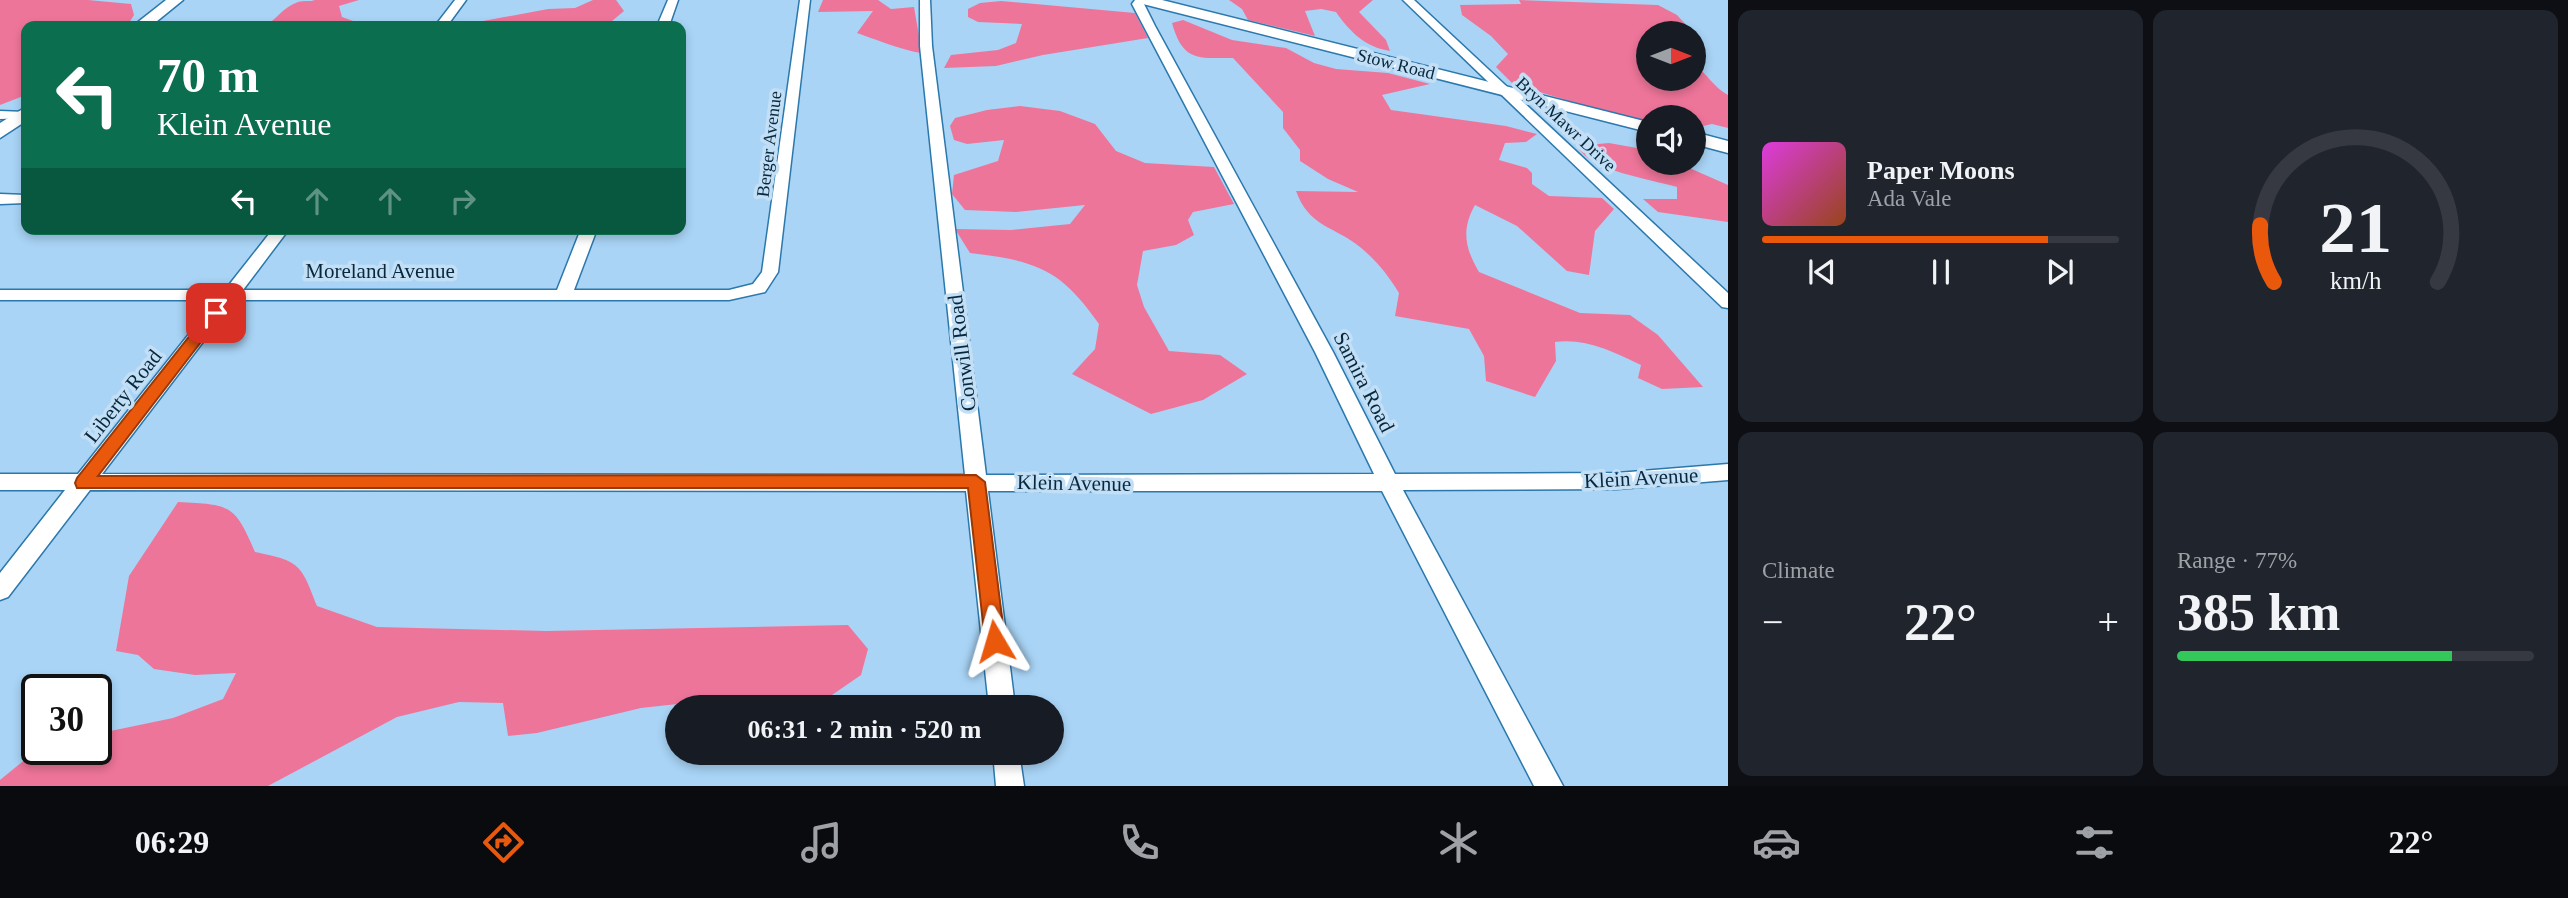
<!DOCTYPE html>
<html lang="en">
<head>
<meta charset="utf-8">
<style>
	body { margin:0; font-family:Georgia,serif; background:#20242c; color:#f1f3f6; height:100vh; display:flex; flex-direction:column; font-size:26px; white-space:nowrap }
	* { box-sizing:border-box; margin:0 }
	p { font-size:23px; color:#9ea1a6 }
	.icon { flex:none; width:38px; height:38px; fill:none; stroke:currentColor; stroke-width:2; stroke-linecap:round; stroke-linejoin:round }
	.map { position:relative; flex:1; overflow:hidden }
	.drawer { display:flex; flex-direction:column; gap:10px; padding:10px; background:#0d0f14; width:840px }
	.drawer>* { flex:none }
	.banner { position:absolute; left:21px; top:21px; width:665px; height:214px; border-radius:14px; box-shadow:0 4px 10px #0003; background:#0b6e4f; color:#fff; overflow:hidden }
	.needle { width:46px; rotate:90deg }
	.tools { position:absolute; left:1636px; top:21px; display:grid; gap:14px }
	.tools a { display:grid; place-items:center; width:70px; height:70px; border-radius:50%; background:#171b24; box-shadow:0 4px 10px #0003; font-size:35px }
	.speed { position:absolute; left:21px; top:674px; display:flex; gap:14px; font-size:35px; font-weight:700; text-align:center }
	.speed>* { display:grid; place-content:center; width:91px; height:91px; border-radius:50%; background:#171b24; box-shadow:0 4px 10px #0003; line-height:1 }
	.speed .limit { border:4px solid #111; border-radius:10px; background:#fff; color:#111 }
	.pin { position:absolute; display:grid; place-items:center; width:60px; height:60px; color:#fff; margin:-30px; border-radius:14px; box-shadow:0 4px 10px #0006 }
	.me { position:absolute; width:77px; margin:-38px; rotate:353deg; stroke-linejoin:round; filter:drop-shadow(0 0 5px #0008) }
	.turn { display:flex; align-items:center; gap:24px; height:147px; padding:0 21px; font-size:32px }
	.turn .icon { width:91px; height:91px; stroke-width:2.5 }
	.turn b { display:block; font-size:49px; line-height:60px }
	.lanes { display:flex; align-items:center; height:66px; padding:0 21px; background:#0003; justify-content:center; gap:35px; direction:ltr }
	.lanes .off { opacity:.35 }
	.big { font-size:52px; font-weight:600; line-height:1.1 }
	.drawer .widget { flex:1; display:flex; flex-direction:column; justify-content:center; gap:10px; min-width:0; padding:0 24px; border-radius:14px; background:#20242c }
	.drawer .dial { align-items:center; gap:0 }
	.dial svg { height:182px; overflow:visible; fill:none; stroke:#363941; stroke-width:7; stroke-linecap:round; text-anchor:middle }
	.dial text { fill:#f1f3f6; stroke:none }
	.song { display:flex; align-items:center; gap:21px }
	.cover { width:84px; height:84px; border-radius:10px; background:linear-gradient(135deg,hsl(300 70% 55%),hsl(20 70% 35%)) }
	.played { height:7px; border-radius:4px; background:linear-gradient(90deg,#ea580c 80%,#363941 80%) }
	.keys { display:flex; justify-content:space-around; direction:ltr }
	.heat { display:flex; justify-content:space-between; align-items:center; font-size:38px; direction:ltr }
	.charge { height:10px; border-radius:5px; background:linear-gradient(90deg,#34c759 77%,#363941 0) }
	.drawer .tiles { flex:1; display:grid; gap:10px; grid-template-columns:repeat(2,1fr) }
	.trip { position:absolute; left:665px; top:695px; width:399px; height:70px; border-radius:35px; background:#171b24; box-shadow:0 4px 10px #0003; font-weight:600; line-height:70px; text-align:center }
	.dock { display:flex; height:112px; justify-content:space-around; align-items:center; background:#090b0e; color:#9ea1a6 }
	.dock .icon { width:49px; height:49px }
	.dock .on { color:#ea580c }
	.dock b { font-size:32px; color:#f1f3f6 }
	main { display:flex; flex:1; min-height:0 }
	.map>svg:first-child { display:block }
	.green { fill:#ee759a }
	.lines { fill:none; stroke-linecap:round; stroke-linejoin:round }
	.street-casing { stroke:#2b78ac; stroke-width:3 }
	.secondary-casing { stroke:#2b78ac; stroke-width:3 }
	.street { fill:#fff; fill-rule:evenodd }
	.secondary { fill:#fff; fill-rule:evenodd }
	.route { fill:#ea580c; stroke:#983908; stroke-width:2 }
	.labels { text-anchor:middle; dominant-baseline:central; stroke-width:7; stroke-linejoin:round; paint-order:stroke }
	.far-street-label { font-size:18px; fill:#07273d; stroke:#c3dff6 }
	.street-label { font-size:21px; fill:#07273d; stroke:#c3dff6 }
</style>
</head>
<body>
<main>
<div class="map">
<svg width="1728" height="786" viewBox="0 0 1728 786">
	<rect width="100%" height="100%" fill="#a9d4f6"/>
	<g class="green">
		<polygon points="0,0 88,0 131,4 134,15 127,26 26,26 26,95 0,105"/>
		<path d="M 315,0 L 359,0 L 339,6 L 342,17 L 367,26 L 265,26 C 277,19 283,7 298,2 C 304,0 310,2 315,0 Z"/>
		<polygon points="593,0 616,0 624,11 612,21 633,26 456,26 548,9 575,8"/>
		<path d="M 823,0 L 878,0 L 891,9 L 914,7 L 922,53 C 911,53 871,38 857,33 L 873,11 L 818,12 Z"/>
		<path d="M 1229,0 L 1373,0 L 1359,12 L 1386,40 L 1390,51 C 1365,47 1350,32 1336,12 L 1321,9 L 1305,11 L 1315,36 L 1248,20 L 1242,9 Z"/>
		<path d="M 1519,0 L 1658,5 L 1677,15 L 1687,26 L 1659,25 L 1659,33 L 1648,33 L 1648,44 L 1644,47 L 1648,48 L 1648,79 L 1694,79 L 1694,65 C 1708,74 1713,87 1728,95 L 1728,128 L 1712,124 L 1694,128 L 1694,117 L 1648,117 L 1648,121 L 1615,115 L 1513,84 L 1496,67 L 1508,54 L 1491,36 L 1462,15 L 1460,5 L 1521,4 Z"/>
		<polygon points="1001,1 1135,13 1148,38 1043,55 996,66 944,68 951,55 998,50 1016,43 1022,24 978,22 968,17 968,9 980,3"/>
		<path d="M 1183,20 L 1232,40 L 1286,48 L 1314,63 L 1336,69 L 1388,73 L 1430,84 L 1382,95 L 1391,110 L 1506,126 L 1537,134 L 1526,142 L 1505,143 L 1499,160 L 1527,168 L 1532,173 L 1532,184 L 1549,196 L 1602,198 L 1614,209 L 1595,231 L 1589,275 L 1567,271 L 1517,226 L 1475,205 C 1461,230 1465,248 1479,272 L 1580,313 L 1630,315 L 1658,335 L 1703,387 L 1662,389 L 1638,378 L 1641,365 C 1614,352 1586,338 1555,342 L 1556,361 L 1535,397 L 1486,381 L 1484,356 L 1469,329 L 1395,316 L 1399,293 C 1388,275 1377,261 1360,247 C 1334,226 1309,227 1296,191 L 1358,192 L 1328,179 L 1300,161 L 1300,150 L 1283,128 L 1283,112 L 1233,58 C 1198,58 1183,62 1172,23 Z"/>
		<path d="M 1020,106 L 1060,111 L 1095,124 L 1116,151 L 1145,163 L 1214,167 L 1234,204 L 1193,212 L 1188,220 L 1194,235 L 1176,245 L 1143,251 L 1137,285 L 1144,307 L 1169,351 L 1220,355 L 1247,374 L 1203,400 L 1151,414 L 1072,374 L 1095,349 L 1099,324 C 1060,268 1036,261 970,253 L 955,229 L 1011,230 L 1070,224 L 1085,205 L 1016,212 L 965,210 L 952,194 L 954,175 L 998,161 L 1004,140 L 967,144 L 954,140 L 950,126 L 955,118 L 987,110 Z"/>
		<path d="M 1609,143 L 1648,150 L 1648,163 L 1678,163 L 1728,185 L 1728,222 L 1658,212 L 1643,199 L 1677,199 L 1677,187 C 1650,179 1590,171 1577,146 Z"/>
		<path d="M 178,502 C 230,505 234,503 255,552 C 300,561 301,564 317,606 L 377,627 L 546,631 L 848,625 L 868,649 L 861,675 L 832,695 L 777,699 L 723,699 L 641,708 L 537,733 L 508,736 L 503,703 L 459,702 L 397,717 L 268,786 L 0,786 L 0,780 L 38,749 L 96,749 L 96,734 L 173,718 L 223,699 L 236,673 L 195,675 L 154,669 L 138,655 L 116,651 L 129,576 Z"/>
	</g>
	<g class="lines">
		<defs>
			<g id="street">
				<polygon points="455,0 466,0 447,26 435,26"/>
				<polygon points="668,0 678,0 669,26 657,26"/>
				<polygon points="800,0 810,0 778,272 765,292 729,300 235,300 102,474 965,475 920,46 920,0 930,0 932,46 986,475 1374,474 1315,352 1132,4 1135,0 1146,0 1144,4 1155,26 1333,352 1395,474 1617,473 1728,464 1728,480 1617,489 1403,490 1563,786 1534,786 1382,491 988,491 1015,707 989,707 966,491 90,490 8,597 0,600 0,573 65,490 0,490 0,474 78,474 216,300 0,300 0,290 225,290 273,229 289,229 243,290 557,290 581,229 597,229 574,290 729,290 753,284 762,272"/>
				<polygon points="1403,0 1414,0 1728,293 1728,308 1722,307"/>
				<polygon points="0,111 26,112 26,118 0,119"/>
				<polygon points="0,194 26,195 26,203 0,204"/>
				<polygon points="993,752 1019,752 1024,786 996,786"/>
			</g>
			<g id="secondary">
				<polygon points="166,0 183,0 151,26 133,26"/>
				<polygon points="1137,0 1162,0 1648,122 1648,132 1139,3"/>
				<polygon points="26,107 26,121 0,138 0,123"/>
				<polygon points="1694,132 1728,141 1728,153 1694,144"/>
			</g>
		</defs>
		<use href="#street" class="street-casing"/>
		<use href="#secondary" class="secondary-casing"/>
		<use href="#street" class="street"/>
		<use href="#secondary" class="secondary"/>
	</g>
	<polygon class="route" points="216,308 221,309 221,316 98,476 976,475 985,482 1005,641 1002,647 995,650 988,647 985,641 968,488 77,488 75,483 77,478 211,309"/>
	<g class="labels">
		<g class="far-street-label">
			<text transform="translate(1396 64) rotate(14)">Stow Road</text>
			<text transform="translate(1566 124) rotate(43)">Bryn Mawr Drive</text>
			<text transform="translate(769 144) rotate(-83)">Berger Avenue</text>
		</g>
		<g class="street-label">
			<text x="380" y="271">Moreland Avenue</text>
			<text transform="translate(962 353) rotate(-97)">Conwill Road</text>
			<text transform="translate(1364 382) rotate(63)">Samira Road</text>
			<text transform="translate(123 396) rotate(-52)">Liberty Road</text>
			<text transform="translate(1641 478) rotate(-3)">Klein Avenue</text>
			<text transform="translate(1074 483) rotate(1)">Klein Avenue</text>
		</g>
	</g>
</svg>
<div class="tools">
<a><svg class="needle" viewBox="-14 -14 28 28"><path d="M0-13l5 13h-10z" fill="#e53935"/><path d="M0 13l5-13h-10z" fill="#9ea1a6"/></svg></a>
<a><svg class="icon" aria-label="sound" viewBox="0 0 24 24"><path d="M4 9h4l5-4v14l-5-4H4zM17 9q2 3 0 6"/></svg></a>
</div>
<div class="speed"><div class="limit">30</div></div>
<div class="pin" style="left:216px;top:313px;background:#d93025"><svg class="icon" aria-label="arrive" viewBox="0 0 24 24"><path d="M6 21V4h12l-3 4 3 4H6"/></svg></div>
<svg class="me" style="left:995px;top:641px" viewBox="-20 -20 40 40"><path d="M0-17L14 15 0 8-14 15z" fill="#ea580c" stroke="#fff" stroke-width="4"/></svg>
<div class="trip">06:31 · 2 min · 520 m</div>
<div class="banner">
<div class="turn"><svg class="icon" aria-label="left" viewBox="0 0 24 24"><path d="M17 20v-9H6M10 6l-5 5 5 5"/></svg><div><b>70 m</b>Klein Avenue</div></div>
<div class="lanes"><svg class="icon" aria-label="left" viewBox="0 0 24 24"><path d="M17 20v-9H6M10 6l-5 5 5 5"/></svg><svg class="icon off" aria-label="ahead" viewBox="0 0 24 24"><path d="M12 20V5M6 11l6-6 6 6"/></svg><svg class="icon off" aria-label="ahead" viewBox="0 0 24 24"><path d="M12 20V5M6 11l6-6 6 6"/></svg><svg class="icon off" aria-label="right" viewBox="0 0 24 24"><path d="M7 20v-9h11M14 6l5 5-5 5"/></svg></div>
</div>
</div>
<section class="drawer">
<div class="tiles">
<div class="widget">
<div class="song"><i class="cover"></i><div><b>Paper Moons</b><p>Ada Vale</p></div></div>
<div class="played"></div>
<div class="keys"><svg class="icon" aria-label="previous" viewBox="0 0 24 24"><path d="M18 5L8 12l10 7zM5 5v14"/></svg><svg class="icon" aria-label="pause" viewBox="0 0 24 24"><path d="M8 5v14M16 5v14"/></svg><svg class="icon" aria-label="next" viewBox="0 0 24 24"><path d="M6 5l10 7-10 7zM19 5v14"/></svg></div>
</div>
<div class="widget dial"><svg viewBox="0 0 100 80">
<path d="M14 69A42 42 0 1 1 86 69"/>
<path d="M14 69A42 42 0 0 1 8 44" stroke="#ea580c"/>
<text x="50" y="56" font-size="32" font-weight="700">21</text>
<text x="50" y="72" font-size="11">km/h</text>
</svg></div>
<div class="widget"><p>Climate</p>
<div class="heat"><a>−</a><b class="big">22°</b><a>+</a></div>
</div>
<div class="widget"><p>Range · 77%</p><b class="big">385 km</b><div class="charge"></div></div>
</div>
</section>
</main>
<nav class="dock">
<b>06:29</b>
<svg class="icon on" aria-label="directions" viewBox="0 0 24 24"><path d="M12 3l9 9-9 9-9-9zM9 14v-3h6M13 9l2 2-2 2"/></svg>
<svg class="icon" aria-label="music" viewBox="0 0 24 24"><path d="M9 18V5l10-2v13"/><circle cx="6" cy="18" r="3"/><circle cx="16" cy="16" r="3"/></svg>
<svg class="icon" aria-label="phone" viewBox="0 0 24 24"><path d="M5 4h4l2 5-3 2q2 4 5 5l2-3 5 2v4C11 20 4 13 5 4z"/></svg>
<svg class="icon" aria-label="climate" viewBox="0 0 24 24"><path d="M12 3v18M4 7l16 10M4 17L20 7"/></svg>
<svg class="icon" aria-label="car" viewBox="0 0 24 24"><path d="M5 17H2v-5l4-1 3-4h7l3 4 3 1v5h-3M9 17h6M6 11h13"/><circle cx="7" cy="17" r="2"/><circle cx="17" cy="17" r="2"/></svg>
<svg class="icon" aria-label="filters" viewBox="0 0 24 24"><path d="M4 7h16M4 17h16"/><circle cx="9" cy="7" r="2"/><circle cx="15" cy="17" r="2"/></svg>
<b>22°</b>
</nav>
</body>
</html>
